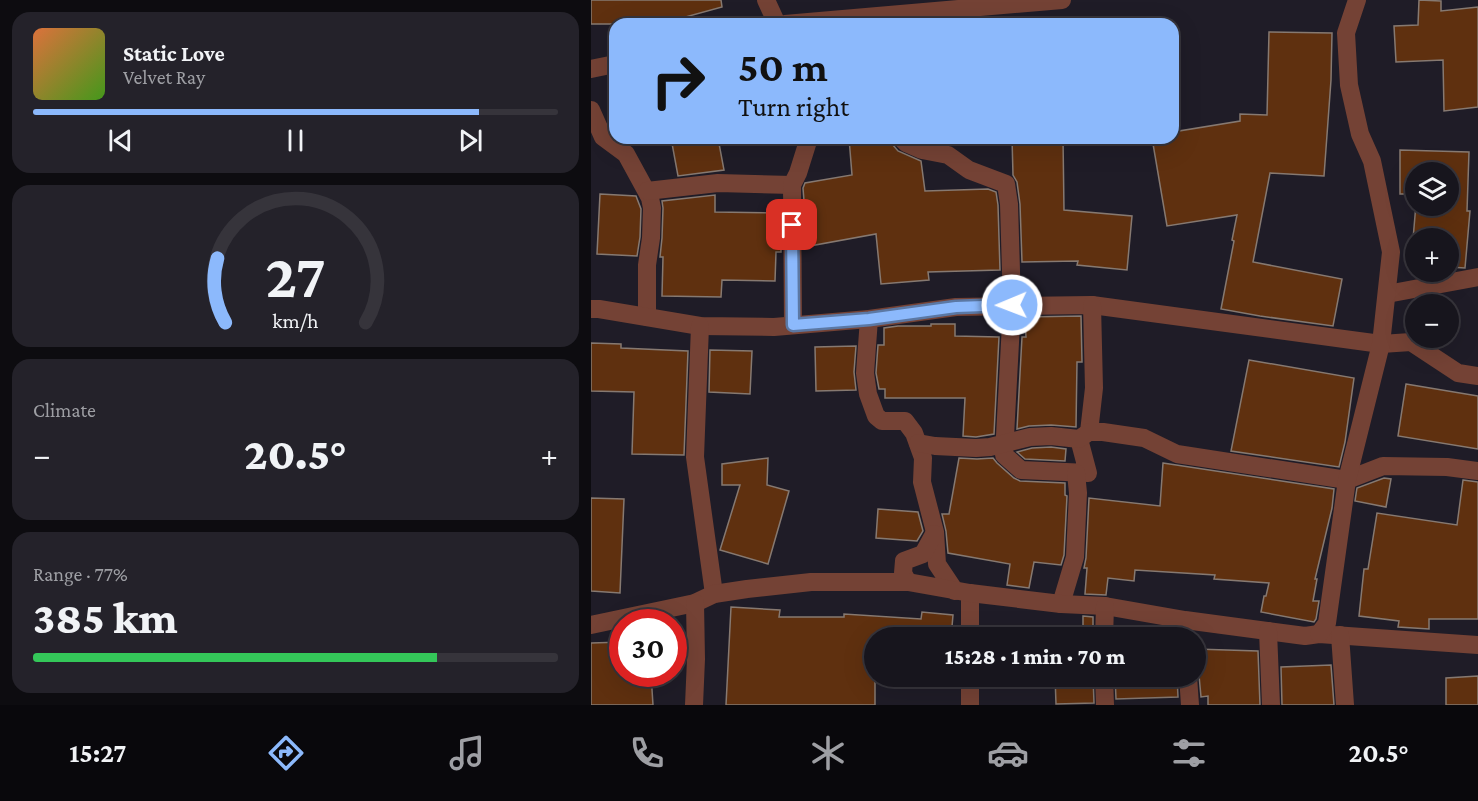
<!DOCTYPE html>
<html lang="en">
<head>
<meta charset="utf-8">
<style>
	body { margin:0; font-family:"Crimson Pro",serif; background:#24222a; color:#f1f3f6; height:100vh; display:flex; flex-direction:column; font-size:22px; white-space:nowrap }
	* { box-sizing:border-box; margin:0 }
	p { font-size:20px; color:#9e9fa4 }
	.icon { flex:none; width:33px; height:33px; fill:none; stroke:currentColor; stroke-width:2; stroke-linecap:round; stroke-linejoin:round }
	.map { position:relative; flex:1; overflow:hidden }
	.sheet { display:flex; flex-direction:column; gap:12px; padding:12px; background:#0d0c10; width:591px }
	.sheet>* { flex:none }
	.hud { position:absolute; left:18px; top:18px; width:570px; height:126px; border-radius:18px; box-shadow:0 6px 24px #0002,0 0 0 2px #36343b; background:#8cb9fc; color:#111; overflow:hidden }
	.buttons { position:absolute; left:814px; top:162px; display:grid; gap:12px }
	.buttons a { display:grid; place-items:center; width:54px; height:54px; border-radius:50%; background:#17151d; box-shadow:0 6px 24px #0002,0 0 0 2px #36343b; font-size:30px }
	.speed { position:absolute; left:18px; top:609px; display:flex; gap:12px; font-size:30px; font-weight:700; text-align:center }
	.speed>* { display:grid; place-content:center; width:78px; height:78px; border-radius:50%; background:#17151d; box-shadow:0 6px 24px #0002,0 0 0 2px #36343b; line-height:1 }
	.speed .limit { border:9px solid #d22; background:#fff; color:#111 }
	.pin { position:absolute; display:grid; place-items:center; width:51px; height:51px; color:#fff; margin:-26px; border-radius:12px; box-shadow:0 3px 9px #0006 }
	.me { position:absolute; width:66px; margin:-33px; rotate:269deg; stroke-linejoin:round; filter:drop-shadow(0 0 4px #0008) }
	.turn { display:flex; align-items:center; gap:21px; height:126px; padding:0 30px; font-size:27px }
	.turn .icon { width:78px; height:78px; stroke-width:2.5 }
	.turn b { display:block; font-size:42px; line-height:51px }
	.big { font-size:45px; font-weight:800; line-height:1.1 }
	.sheet .card { flex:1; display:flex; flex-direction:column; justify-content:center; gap:9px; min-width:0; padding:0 21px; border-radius:18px; background:#24222a }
	.sheet .dial { align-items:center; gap:0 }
	.dial svg { height:156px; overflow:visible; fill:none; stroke:#36343b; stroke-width:7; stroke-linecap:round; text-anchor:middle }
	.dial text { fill:#f1f3f6; stroke:none }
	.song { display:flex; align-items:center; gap:18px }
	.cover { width:72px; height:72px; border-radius:9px; background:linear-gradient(135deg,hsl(20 70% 55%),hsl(100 70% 35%)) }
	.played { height:6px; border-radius:3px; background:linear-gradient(90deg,#8cb9fc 85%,#36343b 85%) }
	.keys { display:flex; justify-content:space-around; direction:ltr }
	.heat { display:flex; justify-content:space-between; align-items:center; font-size:33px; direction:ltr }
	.charge { height:9px; border-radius:4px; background:linear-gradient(90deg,#34c759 77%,#36343b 0) }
	.trip { position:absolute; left:273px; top:627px; width:342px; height:60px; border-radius:30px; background:#17151d; box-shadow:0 6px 24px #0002,0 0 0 2px #36343b; font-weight:800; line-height:60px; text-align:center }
	.dock { display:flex; height:96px; justify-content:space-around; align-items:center; background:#09080c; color:#9e9fa4 }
	.dock .icon { width:42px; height:42px }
	.dock .on { color:#8cb9fc }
	.dock b { font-size:27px; color:#f1f3f6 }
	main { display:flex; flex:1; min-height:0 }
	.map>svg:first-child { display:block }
	.building { fill:#5f300f; stroke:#867971; stroke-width:1.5 }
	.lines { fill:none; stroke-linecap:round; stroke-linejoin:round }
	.street { stroke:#744235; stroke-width:18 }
	.route-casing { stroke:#5b78a4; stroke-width:15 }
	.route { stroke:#8cb9fc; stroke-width:10 }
</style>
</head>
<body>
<main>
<section class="sheet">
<div class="card">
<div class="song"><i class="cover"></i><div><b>Static Love</b><p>Velvet Ray</p></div></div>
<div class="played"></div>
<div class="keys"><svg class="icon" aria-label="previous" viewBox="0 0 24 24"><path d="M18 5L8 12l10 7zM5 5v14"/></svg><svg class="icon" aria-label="pause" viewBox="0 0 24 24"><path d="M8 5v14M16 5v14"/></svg><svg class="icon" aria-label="next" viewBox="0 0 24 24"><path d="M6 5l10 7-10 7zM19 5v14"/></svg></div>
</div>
<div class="card dial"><svg viewBox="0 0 100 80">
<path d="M14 69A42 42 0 1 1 86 69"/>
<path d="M14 69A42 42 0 0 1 10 36" stroke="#8cb9fc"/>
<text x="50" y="56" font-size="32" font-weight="700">27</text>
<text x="50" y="72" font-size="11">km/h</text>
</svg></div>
<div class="card"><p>Climate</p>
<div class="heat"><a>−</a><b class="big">20.5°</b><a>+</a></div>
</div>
<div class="card"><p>Range · 77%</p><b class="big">385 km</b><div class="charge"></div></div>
</section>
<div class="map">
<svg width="887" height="705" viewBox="0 0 887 705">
	<rect width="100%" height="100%" fill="#1f1c27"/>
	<g class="building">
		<polygon points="0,0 130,0 131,7 69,24 0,24"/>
		<polygon points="828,0 850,1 850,11 887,7 887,107 853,111 852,60 805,62 803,26 827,25"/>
		<polygon points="678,32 741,33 740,80 733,176 679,173 662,262 751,279 742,326 669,316 630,309 643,241 641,240 646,215 576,226 561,138 582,138 582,132 649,121 649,114 676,115"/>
		<polygon points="80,138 127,138 133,170 87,176"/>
		<polygon points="258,138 299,138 302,145 307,151 330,161 334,191 397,189 405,192 407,205 409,270 337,272 338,280 290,284 285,234 213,247 212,214 214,214 212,188 214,183 261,175"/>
		<polygon points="421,138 472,138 473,210 541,216 536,270 486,265 487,261 431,262 429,204 426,182 422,175"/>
		<polygon points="809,150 878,152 876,211 879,211 874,268 858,267 858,238 825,238 825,264 820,263 825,204 858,206 858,172 825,172 825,194 809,194"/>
		<polygon points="9,194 45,196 50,209 49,237 46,256 6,254"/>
		<polygon points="124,195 124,212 190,213 190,252 185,252 184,281 131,280 130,297 71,296 72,257 69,257 71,238 72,208 71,201"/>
		<polygon points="490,316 491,362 486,362 485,427 460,425 438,426 426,429 431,337 435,337 434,317"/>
		<polygon points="340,324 364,324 364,336 408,337 403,434 385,437 372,436 374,398 294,398 294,389 288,389 285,373 287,345 293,345 293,328 307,326 340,326"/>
		<polygon points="0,343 30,344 30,348 97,351 93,455 41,454 43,392 0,391"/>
		<polygon points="265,346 263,372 265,390 225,391 224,347"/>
		<polygon points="119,350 161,351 159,394 118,392"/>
		<polygon points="658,360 763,378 754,442 748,467 640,451"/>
		<polygon points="815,384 887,396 887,449 807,436"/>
		<polygon points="460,447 475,449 474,461 434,459 426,452 441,448"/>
		<polygon points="177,458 176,485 198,491 177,564 129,550 149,485 131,485 131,464"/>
		<polygon points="368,458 386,459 402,458 406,463 423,478 429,481 474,483 474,495 476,496 473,555 470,565 443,562 438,588 416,585 419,564 357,553 355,531 351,514 358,514"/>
		<polygon points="572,463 743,489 741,508 724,579 726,579 722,601 728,601 725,619 723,622 670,612 673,596 675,596 678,583 623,579 624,575 544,570 543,581 517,578 515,595 494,594 496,568 493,568 495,558 498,498 569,506"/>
		<polygon points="793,478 800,479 795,507 764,501 766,488"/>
		<polygon points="872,480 887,482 887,619 838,619 838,629 807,627 808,621 768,616 773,569 777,569 786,513 866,525"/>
		<polygon points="0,498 33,499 29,593 0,591"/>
		<polygon points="287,509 327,512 332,531 326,541 285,538"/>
		<polygon points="140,607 189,610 188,617 253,617 253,614 330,619 331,612 362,615 360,638 284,638 284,705 135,705"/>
		<polygon points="492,616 502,617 502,638 463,638 463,630 492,629"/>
		<polygon points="32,642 32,674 60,674 62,705 0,705 0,643"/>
		<polygon points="604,649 667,651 669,705 617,705 617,696 610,697 608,675 604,668"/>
		<polygon points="740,665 743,705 691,705 690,667"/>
		<polygon points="464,676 502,676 503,703 465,704"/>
		<polygon points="524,676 586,676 587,697 525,699"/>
		<polygon points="887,676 887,705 855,705 855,678"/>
	</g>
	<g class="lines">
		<g class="street">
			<polyline points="175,0 186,24"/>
			<polyline points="194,24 471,0"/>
			<polyline points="0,69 24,64"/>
			<polyline points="0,110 12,137 35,154 59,198 61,208 60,238 56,265 56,317"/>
			<polyline points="310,138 315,143 331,150 357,155 378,170 415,184 418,204 421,305 413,455 430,470 497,473 488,439"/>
			<polyline points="56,191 127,183 201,185"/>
			<polyline points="796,294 887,277"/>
			<polyline points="0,309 8,309 109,326 183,327 278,319 365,307 501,305 790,344 820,342 867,373 887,376"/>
			<polyline points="278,319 274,373 277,394 285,416 291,421 314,421 323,433 332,458 331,482 344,532 346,564 364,591"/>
			<polyline points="202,325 201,185 207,173 218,138"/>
			<polyline points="109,326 104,457 123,594"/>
			<polyline points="498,432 503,388 501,305"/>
			<polyline points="327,443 344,446 385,448 399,447 439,437 460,436 488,439 498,432 512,432 553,438 586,454 756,480 792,466 856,467 887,471"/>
			<polyline points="317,582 312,573 313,561 332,554 343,534"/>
			<polyline points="379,593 379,638"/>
			<polyline points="470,604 484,557 487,493 485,473"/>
			<polyline points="0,625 104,603 123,594 156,589 220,582 317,582 379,593 470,604 514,606 594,620 714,636 728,634 887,645"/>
			<polyline points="677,631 680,705"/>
			<polyline points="728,634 736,623 756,480 790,344 800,252 781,161 769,134 758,85 755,33 766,0"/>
			<polyline points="749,635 754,705"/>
			<polyline points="513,638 514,606"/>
			<polyline points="379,676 379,705"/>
			<polyline points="513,676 514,705"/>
			<polyline points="597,676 599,705"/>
			<polyline points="103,705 105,659 104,603"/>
		</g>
	</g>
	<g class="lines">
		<defs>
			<polyline id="route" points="201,225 202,325 278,319 365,307 421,305"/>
		</defs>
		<use href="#route" class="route-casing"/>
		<use href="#route" class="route"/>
	</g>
</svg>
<div class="buttons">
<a><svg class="icon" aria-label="layers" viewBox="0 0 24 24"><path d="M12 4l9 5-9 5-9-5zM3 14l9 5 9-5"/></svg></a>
<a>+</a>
<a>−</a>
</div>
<div class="speed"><div class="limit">30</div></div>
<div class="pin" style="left:201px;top:225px;background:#d93025"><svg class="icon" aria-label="arrive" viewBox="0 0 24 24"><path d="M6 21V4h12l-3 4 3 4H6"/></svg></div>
<svg class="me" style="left:421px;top:305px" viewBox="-20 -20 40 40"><circle r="17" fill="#8cb9fc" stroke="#fff" stroke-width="3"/><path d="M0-11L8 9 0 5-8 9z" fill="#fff"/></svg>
<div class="trip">15:28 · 1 min · 70 m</div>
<div class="hud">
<div class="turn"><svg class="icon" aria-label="right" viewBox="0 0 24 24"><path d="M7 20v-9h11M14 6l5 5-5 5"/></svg><div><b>50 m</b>Turn right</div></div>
</div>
</div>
</main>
<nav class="dock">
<b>15:27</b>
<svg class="icon on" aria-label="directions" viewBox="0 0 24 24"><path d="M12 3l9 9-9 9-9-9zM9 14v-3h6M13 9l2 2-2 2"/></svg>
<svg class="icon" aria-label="music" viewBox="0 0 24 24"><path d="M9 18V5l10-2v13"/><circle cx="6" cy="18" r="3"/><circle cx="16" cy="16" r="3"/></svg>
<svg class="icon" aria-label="phone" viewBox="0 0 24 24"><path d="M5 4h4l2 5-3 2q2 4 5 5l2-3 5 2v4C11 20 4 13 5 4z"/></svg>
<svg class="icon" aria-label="climate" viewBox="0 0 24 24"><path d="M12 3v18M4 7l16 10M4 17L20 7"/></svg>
<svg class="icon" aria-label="car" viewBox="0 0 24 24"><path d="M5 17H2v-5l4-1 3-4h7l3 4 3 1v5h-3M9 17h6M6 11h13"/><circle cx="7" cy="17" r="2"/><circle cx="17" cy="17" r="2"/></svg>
<svg class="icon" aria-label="filters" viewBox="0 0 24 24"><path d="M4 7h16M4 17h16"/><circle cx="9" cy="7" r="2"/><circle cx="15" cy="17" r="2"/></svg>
<b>20.5°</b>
</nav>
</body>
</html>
